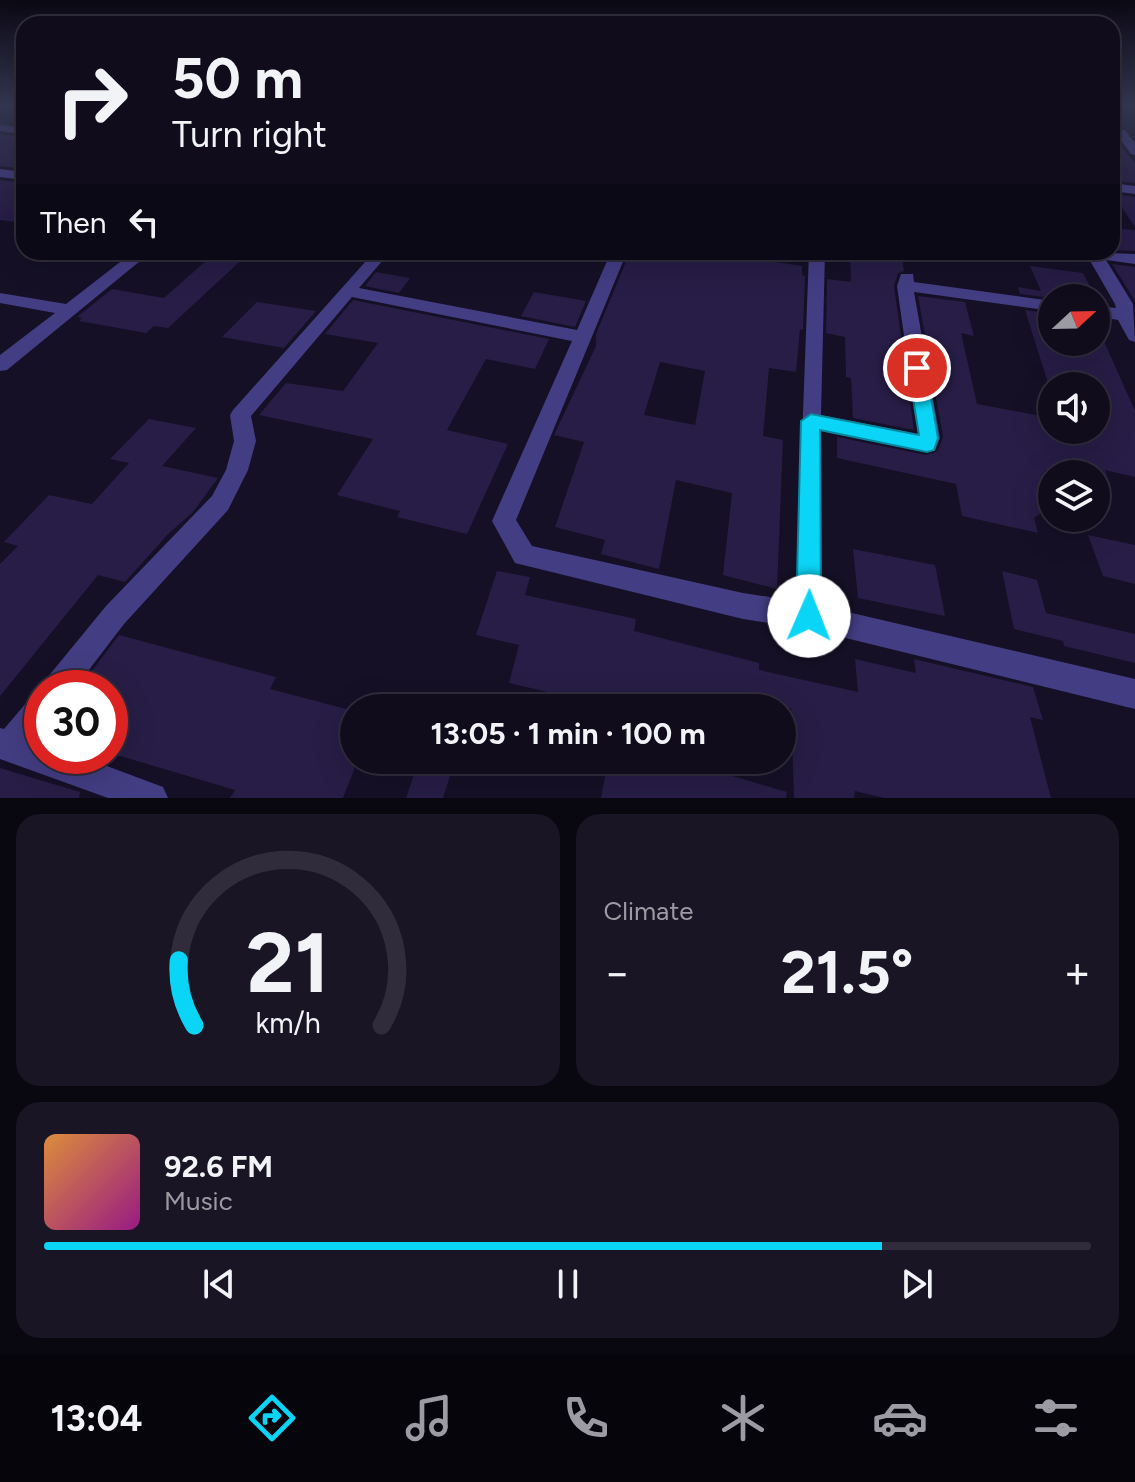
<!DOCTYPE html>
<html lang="en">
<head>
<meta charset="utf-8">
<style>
	body { margin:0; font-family:Figtree,sans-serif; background:#191525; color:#f1f3f6; height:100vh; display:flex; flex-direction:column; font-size:30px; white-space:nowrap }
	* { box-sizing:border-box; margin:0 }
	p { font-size:26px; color:#9c9ba3 }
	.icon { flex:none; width:44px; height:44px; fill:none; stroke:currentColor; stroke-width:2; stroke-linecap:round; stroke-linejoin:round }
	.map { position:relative; height:798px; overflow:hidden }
	.drawer { display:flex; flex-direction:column; gap:16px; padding:16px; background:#09070f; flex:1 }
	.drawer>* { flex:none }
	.guide { position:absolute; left:16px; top:16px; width:1104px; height:244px; border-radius:24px; box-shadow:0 8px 32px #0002,0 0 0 2px #302c3b; background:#100c1c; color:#f1f3f6; overflow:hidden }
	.needle { width:52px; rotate:68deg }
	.fabs { position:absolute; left:1038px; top:284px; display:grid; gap:16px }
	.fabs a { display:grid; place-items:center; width:72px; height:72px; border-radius:50%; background:#100c1c; box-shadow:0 8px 32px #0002,0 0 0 2px #302c3b; font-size:40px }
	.speed { position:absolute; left:24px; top:670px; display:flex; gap:16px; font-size:40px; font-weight:700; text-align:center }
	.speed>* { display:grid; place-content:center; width:104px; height:104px; border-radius:50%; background:#100c1c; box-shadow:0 8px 32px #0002,0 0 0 2px #302c3b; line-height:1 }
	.speed .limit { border:12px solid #d22; background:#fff; color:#111 }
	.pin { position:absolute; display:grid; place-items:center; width:68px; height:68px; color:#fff; margin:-34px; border:4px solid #fff; border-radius:50%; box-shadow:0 2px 8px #0007 }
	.me { position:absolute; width:88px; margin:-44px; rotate:1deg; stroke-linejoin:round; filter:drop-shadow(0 0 6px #0008) }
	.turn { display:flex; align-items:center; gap:28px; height:168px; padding:0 24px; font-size:36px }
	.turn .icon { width:104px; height:104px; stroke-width:2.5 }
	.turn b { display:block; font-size:56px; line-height:68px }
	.then { display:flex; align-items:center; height:76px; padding:0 24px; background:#0003; gap:16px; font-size:30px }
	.big { font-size:60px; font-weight:700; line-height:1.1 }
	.drawer .card { flex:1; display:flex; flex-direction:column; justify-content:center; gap:12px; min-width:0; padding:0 28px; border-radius:24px; background:#191525 }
	.drawer .dial { align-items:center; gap:0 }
	.dial svg { height:208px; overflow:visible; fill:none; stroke:#302c3b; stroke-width:7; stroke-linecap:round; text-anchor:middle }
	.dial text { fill:#f1f3f6; stroke:none }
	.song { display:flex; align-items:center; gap:24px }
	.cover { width:96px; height:96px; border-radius:12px; background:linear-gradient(135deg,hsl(30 70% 55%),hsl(310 70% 35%)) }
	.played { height:8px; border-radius:4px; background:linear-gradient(90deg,#0bd5f6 80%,#302c3b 80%) }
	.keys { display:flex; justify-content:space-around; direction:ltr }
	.heat { display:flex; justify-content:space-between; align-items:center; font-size:44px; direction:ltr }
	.drawer .tiles { flex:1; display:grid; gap:16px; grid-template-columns:1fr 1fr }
	.card:last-child { grid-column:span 2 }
	.trip { position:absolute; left:340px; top:694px; width:456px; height:80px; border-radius:40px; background:#100c1c; box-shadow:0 8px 32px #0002,0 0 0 2px #302c3b; font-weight:700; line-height:80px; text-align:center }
	.menu { display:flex; height:128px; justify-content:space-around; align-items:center; background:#06050b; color:#9c9ba3 }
	.menu .icon { width:56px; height:56px }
	.menu .on { color:#0bd5f6 }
	.menu b { font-size:36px; color:#f1f3f6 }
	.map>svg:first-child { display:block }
	.building { fill:#271d46; fill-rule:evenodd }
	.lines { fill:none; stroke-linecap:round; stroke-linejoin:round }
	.minor { fill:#433d83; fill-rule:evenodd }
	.route { fill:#0bd5f6; stroke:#078aa0; stroke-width:2 }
</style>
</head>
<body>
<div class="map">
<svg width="1135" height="798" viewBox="0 0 1135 798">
	<rect width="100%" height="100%" fill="#151026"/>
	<g class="building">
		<polygon points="0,134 24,137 24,169 0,166"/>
		<polygon points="1112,136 1135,163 1135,183 1112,180"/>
		<polygon points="0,180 24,183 24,223 0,220"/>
		<polygon points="1113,194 1135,197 1135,227"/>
		<polygon points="1112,228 1135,230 1135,251 1112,250"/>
		<polygon points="216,252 250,252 168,328 154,326 146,333 79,321 82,318 77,317 112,289 164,298"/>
		<path d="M 630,252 L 758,252 L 776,255 L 776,262 L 802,266 L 802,275 L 805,276 L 803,330 L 800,329 L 796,372 L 769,368 L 763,436 L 783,440 L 777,589 L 723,575 L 732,493 L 676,480 L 659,569 L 601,554 L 605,540 L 555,527 L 584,442 L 554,435 L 596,346 L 596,334 ZM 660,362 L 705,371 L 695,425 L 644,415 Z"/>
		<polygon points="850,252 901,252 904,271 898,273 894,286 914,430 853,418 851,378 846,377 845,337 826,333 827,279 851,282"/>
		<polygon points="1112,264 1135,267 1135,301"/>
		<polygon points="1030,266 1083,273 1096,298 1052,298 1020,294 1018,287 1041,291"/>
		<polygon points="376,272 410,278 399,293 365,286"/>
		<polygon points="534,292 586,301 575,327 521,316"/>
		<polygon points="918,296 965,302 974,336 961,333 977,404 1052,418 1052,430 1096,430 1096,386 1049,386 1025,310 1052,314 1052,342 1096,342 1096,323 1135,411 1135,477 1105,470 1110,484 1096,481 1096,474 1064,474 1045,470 1052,505 1034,518 1038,533 962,516 956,484 837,458 837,437 926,455 938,451 943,437"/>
		<polygon points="353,300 549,339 535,369 486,359 447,430 508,444 467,534 397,517 400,511 337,495 373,439 259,415 286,383 343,391 378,343 325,334"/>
		<polygon points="257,302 316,311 284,348 222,337"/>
		<polygon points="149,419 196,428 162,466 218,478 193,512 168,534 125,582 98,575 0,696 0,564 18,546 4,542 49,495 92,504 129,463 110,459"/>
		<polygon points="1088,535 1135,545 1135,584 1103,576"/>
		<polygon points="853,549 935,565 945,616 858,598"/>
		<polygon points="497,571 530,577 525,595 636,619 634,631 759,663 759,670 858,692 855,659 916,673 914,659 1033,687 1043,720 1030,717 1051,798 884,798 855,791 854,798 794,798 791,708 616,708 509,683 519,645 476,635"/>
		<polygon points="1002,571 1037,580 1046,613 1135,634 1135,663 1064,646 1063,641 1014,629"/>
		<polygon points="119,635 276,677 270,689 354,711 354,770 343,798 230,798 235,790 110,753 110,688 79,688"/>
		<polygon points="419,760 455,760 443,798 406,798"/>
		<polygon points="608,760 678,760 787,792 786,798 601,798"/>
		<polygon points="0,768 80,792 79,798 0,798"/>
	</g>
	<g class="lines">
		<g class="minor">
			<polygon points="0,125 24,128 24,134 0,131"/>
			<polygon points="1117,130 1125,130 1135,143 1135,155 1131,154 1115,132"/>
			<polygon points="0,169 24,172 24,180 0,177"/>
			<polygon points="1112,183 1135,186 1135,194 1112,191"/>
			<polygon points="133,252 151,252 7,370 0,371 0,355 55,313 0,303 0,293 66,304"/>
			<polygon points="374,252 390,252 359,288 577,330 611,252 627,252 516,520 532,546 743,593 796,601 809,252 825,252 821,415 918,434 897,286 901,274 913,274 914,282 1052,301 1052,311 914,292 940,438 935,450 927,452 821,431 822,606 1135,679 1135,709 809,629 743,619 515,563 492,521 572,341 352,297 251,416 256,441 248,470 228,510 124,624 75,688 42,688 47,678 106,606 212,496 226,470 234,441 230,415 233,410"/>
			<polygon points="1085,252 1135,254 1135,264 1106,260 1133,304 1135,342 1129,340 1118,320 1096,316 1096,306 1116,308 1115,304"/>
			<polygon points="42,691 42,730 34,740 42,743 42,756 80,756 163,787 168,798 108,798 0,759 0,728 4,729 32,696"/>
		</g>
	</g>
	<linearGradient id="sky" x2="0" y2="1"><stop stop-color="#0c0915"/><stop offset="0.49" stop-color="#353752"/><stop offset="1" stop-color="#353752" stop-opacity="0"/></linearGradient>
	<rect width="1135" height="216" fill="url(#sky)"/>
	<polygon class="route" points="917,362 926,368 938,438 934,450 927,452 820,430 821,616 817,624 809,628 800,624 796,616 801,421 811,414 919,435 908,368"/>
</svg>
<div class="fabs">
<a><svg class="needle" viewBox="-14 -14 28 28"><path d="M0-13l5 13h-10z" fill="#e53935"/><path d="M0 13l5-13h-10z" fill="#9c9ba3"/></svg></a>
<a><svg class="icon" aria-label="sound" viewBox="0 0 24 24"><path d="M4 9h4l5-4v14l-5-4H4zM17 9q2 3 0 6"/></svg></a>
<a><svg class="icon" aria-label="layers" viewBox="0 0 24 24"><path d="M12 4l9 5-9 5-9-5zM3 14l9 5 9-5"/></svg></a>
</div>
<div class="speed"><div class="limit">30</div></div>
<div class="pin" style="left:917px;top:368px;background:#d93025"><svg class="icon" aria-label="arrive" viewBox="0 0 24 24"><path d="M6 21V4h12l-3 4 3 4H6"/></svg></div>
<svg class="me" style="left:809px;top:616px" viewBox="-20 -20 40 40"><circle r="19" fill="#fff"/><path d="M0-13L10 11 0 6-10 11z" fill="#0bd5f6"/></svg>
<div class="trip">13:05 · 1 min · 100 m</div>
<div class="guide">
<div class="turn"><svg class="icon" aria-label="right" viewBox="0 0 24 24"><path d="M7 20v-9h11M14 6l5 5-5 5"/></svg><div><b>50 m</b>Turn right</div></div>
<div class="then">Then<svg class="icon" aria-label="left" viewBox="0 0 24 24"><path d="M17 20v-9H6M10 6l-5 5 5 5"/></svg></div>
</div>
</div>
<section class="drawer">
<div class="tiles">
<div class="card dial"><svg viewBox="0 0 100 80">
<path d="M14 69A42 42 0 1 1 86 69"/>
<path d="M14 69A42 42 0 0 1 8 44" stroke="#0bd5f6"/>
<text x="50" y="56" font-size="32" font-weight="700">21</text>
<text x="50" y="72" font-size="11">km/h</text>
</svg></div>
<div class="card"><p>Climate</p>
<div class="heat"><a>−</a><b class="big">21.5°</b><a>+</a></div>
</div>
<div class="card">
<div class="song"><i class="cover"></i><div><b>92.6 FM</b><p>Music</p></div></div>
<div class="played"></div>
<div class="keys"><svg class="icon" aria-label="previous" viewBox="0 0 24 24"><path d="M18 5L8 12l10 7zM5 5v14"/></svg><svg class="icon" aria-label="pause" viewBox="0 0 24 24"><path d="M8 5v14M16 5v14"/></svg><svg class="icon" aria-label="next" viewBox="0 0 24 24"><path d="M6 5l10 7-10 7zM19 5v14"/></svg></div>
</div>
</div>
</section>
<nav class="menu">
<b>13:04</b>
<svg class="icon on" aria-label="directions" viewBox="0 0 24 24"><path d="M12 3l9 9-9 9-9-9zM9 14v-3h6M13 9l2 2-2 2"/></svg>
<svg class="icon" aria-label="music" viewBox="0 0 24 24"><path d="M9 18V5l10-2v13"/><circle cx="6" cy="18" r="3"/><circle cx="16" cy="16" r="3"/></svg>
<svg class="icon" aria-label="phone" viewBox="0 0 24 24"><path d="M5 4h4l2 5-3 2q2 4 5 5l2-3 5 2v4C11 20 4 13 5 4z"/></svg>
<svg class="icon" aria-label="climate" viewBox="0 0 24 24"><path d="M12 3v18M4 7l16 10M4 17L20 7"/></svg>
<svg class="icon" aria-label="car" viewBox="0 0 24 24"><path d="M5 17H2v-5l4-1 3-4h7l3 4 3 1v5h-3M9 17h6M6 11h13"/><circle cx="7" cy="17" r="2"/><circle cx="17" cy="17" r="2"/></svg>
<svg class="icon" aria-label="filters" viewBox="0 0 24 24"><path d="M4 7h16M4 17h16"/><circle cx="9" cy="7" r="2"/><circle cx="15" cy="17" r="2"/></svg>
</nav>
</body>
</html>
